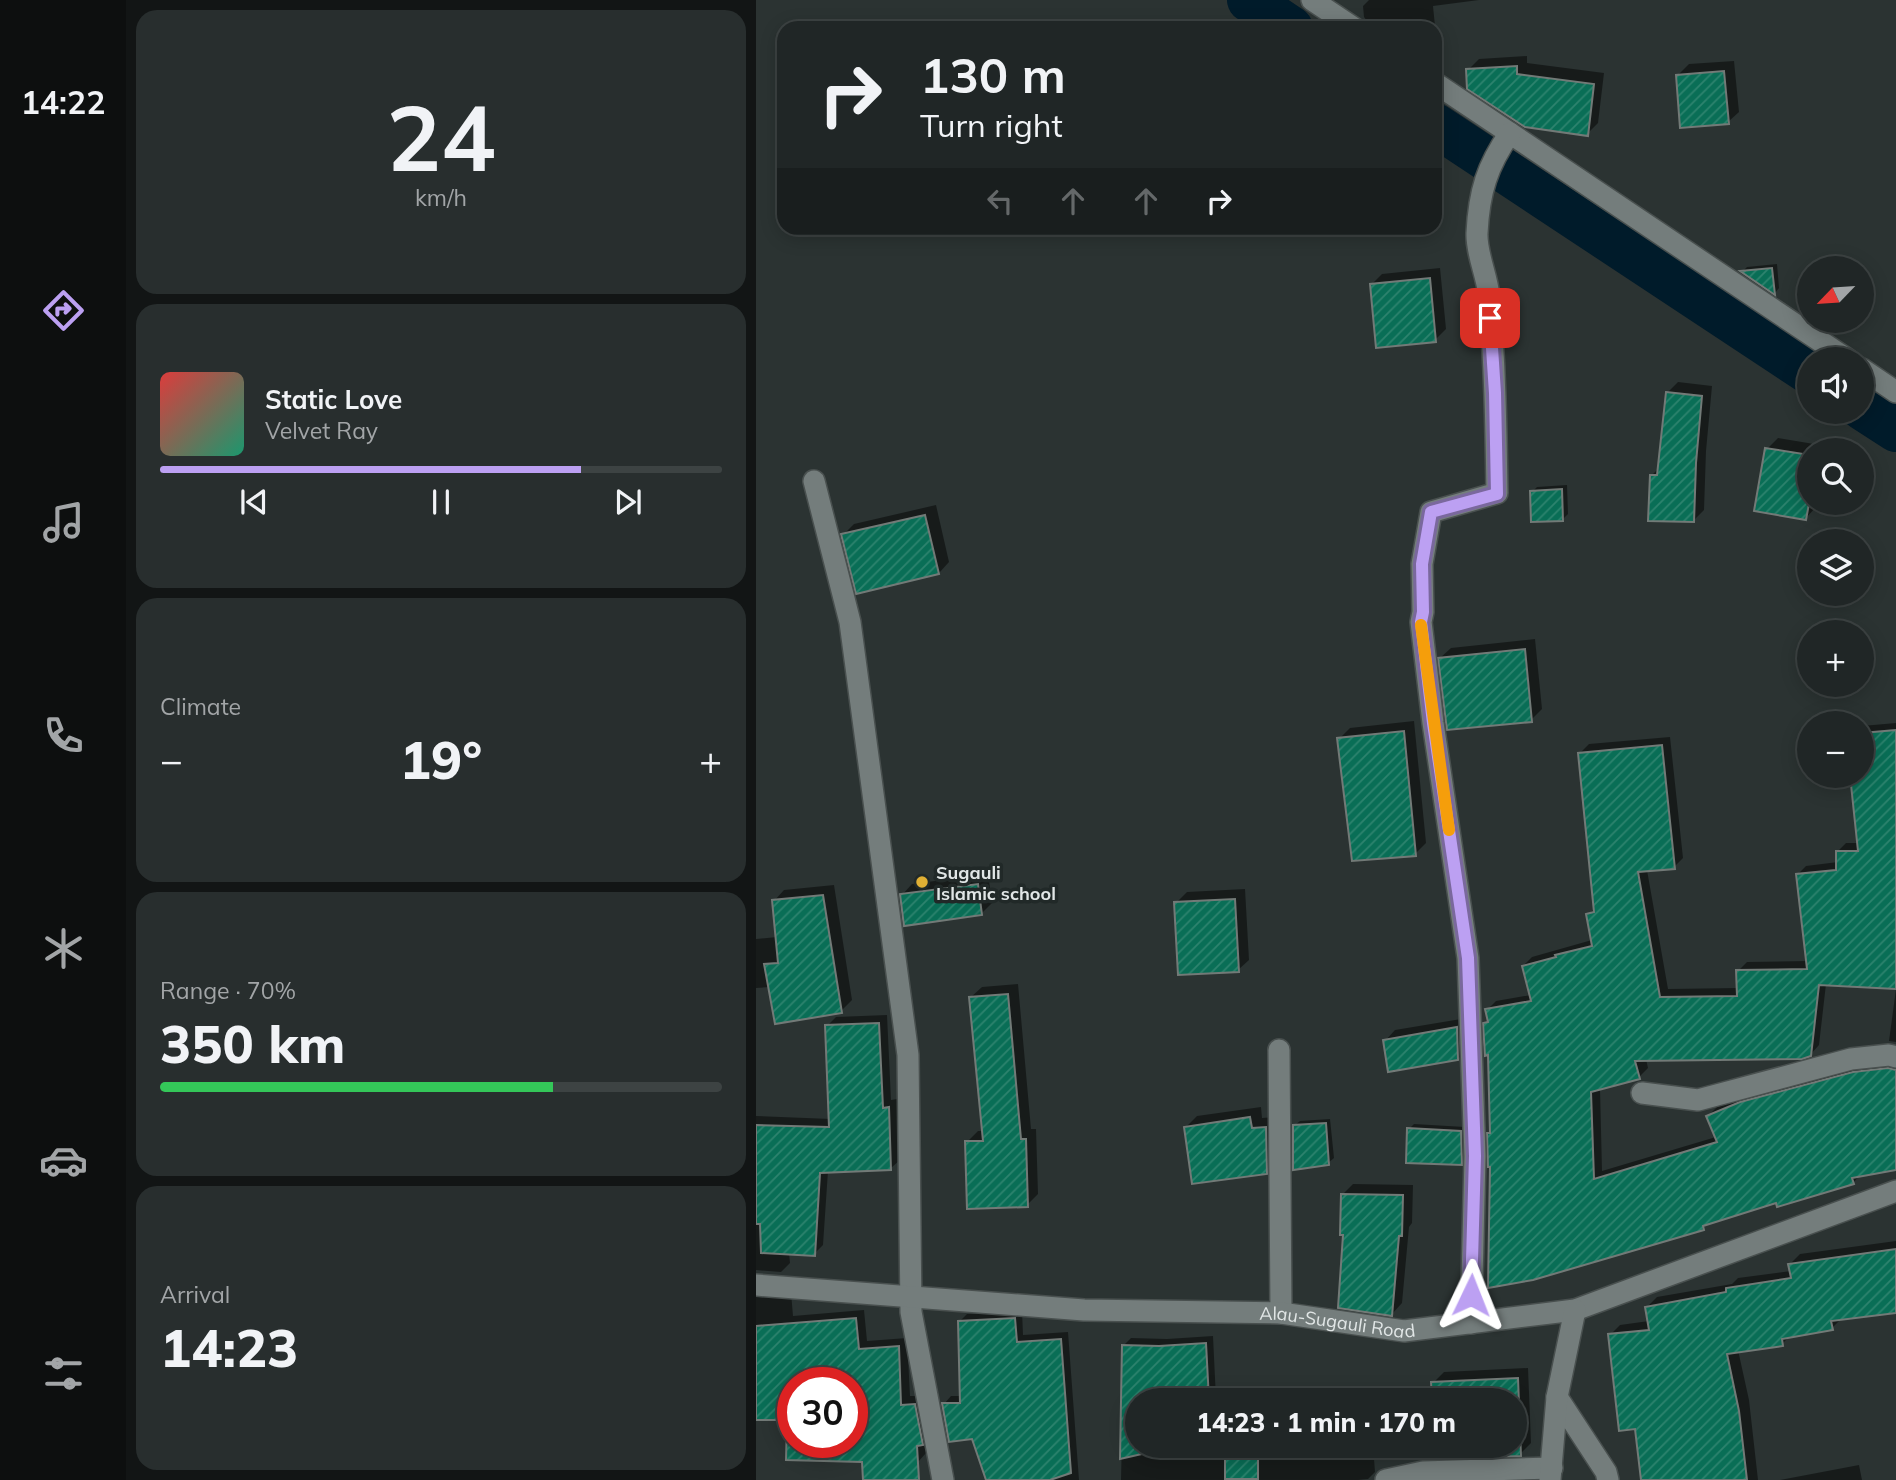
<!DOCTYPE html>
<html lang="en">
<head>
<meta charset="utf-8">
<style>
	body { margin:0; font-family:Mulish,sans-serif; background:#282e2e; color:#f1f3f6; height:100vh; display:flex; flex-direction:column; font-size:26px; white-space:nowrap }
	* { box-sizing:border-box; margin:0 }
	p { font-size:23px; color:#a2a5a7 }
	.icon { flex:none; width:38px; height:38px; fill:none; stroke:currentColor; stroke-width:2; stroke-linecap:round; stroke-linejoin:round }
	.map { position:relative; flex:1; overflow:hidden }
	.panel { display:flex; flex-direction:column; gap:10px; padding:10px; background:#121515; width:630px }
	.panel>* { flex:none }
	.hud { position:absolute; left:21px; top:21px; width:665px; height:214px; border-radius:21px; box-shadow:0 4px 18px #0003,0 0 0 2px #3d4343; background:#202626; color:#f1f3f6; overflow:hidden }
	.needle { width:46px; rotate:245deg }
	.controls { position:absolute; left:1041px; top:256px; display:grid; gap:14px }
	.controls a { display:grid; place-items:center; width:77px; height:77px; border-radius:50%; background:#202626; box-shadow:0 4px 18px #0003,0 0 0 2px #3d4343; font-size:35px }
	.speed { position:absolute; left:21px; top:1367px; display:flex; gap:14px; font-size:35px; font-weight:700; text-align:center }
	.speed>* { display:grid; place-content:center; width:91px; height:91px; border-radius:50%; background:#202626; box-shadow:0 4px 18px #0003,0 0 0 2px #3d4343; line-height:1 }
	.speed .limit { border:10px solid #d22; background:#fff; color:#111 }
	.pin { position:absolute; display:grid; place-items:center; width:60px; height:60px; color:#fff; margin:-30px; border-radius:14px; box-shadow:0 4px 10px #0006 }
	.me { position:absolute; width:77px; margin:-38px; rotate:2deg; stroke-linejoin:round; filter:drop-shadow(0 0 5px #0008) }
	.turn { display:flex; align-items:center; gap:24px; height:147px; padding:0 28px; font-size:32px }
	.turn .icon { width:91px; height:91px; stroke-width:2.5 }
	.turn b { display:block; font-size:49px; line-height:60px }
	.lanes { display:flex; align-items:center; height:66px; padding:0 28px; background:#0003; justify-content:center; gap:35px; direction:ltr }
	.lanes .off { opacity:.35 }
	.big { font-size:52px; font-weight:800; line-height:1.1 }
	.panel .tile { flex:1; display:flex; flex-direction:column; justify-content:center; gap:10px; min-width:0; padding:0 24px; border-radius:21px; background:#282e2e }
	.panel .dial { align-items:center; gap:0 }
	.dial b { font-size:91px; line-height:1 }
	.song { display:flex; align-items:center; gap:21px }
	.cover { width:84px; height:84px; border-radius:10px; background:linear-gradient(135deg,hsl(0 70% 55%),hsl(160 70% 35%)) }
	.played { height:7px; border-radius:4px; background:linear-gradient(90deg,#bca0f2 75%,#3d4343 75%) }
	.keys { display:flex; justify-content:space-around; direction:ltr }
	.heat { display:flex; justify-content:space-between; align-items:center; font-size:38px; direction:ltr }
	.charge { height:10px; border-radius:5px; background:linear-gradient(90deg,#34c759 70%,#3d4343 0) }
	.trip { position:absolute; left:369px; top:1388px; width:402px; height:70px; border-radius:35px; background:#202626; box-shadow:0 4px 18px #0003,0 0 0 2px #3d4343; font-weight:800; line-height:70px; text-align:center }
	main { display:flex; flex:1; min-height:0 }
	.tab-bar { display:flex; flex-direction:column; width:126px; justify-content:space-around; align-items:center; background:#0d0f0f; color:#a2a5a7 }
	.tab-bar .icon { width:49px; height:49px }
	.tab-bar .current { color:#bca0f2 }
	.tab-bar b { font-size:32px; color:#f1f3f6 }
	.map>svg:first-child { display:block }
	.shadow { fill:#0007; fill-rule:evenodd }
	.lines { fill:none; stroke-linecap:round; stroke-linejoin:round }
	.canal { stroke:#001b2a; stroke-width:44 }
	.building { fill:url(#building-hatch); stroke:#727a77; stroke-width:2; fill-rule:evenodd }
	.street-casing { stroke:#49504f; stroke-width:24 }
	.street { stroke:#747d7c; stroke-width:21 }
	.route-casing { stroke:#7a689d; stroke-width:18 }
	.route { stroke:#bca0f2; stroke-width:12 }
	.slow { stroke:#f59e0b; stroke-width:12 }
	.poi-dot { fill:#e0b034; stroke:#212928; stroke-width:2.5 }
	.labels { text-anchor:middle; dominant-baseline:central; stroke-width:7; stroke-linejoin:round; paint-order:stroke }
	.poi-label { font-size:18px; font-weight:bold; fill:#e1e6e6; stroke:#212928; text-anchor:start }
	.street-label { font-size:18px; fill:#e1e6e6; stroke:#212928 }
</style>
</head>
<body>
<main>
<nav class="tab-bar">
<b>14:22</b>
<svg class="icon current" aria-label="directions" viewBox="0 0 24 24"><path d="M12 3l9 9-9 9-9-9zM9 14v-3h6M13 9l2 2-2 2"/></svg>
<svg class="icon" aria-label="music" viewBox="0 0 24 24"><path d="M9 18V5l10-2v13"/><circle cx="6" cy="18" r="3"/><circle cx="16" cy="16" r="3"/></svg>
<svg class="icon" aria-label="phone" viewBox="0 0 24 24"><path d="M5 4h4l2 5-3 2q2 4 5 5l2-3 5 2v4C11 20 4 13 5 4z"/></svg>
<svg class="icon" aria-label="climate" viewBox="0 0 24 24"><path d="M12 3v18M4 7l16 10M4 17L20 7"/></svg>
<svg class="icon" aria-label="car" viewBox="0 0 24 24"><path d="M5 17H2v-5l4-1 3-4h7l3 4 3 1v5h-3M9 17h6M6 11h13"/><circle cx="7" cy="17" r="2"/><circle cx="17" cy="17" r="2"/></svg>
<svg class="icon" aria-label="filters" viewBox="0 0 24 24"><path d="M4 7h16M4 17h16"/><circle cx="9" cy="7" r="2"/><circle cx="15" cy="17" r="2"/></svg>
</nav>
<section class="panel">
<div class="tile dial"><b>24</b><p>km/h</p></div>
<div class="tile">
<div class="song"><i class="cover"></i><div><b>Static Love</b><p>Velvet Ray</p></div></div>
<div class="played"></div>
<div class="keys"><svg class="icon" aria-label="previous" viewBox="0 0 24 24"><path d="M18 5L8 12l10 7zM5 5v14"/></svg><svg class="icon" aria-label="pause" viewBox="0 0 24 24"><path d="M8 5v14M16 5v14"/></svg><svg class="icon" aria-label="next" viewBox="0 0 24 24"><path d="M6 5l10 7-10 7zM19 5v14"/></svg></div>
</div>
<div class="tile"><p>Climate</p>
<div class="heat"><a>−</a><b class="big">19°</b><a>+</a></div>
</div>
<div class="tile"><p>Range · 70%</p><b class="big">350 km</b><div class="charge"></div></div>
<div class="tile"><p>Arrival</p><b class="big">14:23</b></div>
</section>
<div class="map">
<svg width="1140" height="1480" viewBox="0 0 1140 1480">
	<defs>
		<pattern id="building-hatch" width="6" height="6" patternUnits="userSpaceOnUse" patternTransform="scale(1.75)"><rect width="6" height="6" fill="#096e56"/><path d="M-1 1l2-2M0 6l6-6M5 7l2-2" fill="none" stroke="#2d836e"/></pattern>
	</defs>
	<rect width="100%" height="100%" fill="#2b3332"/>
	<g class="shadow">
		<polygon points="613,0 723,0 677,6 680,36 679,37 679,28 613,28 611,21 608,17 607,6"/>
		<polygon points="771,56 771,63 848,73 842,123 831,134 712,70 723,59"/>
		<polygon points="978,61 983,112 972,122 922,75 933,64"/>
		<polygon points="1021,264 1023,288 1019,293 987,271 991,267"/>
		<polygon points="684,268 690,329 679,340 615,285 626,274"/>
		<polygon points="988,298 999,305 995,310 985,311 984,302"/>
		<polygon points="922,382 956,386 950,451 948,510 937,521 895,476 904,467 911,393"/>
		<polygon points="1022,438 1070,446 1069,450 1054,450 1054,502 1061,502 1060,507 1050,518 1011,449"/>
		<polygon points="811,485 812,514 807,519 776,492 781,487"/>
		<polygon points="180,505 193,562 183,573 87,535 98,524"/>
		<polygon points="779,639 786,709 775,720 684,658 695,648"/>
		<polygon points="658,721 670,843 659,854 583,739 594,728"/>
		<polygon points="1140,723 1140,815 1106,775 1106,726"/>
		<polygon points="914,737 927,858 918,867 891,870 912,989 982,988 982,971 991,962 1052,961 1041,875 1050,866 1082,862 1081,852 1090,843 1123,843 1070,984 1063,1045 1054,1055 890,1059 892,1068 883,1077 844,1088 846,1171 960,1137 952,1116 961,1107 995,1094 1108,1064 1140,1060 1140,1168 1105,1174 1097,1183 1022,1201 952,1223 947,1228 735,1165 733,1134 735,1131 733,1053 729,1024 733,1020 731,1010 740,1001 775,995 767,966 776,957 836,940 832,915 840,907 824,753 833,744"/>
		<polygon points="232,874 236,903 225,914 146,895 156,884"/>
		<polygon points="78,885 96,1000 85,1011 14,987 0,988 0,939 21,937 18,901 28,890"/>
		<polygon points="489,889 493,960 482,970 420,903 431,892"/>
		<polygon points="262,984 275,1129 280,1129 282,1194 271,1205 211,1142 222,1131 228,1131 215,997 226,987"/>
		<polygon points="1140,989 1140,1042 1133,1041"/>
		<polygon points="131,1015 135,1100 141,1099 144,1160 135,1168 72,1171 67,1245 58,1254 33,1253 34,1263 25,1272 0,1270 0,1116 75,1119 71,1026 80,1017"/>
		<polygon points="711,1018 713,1048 702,1059 629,1041 639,1030"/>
		<polygon points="505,1107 506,1118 521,1117 521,1161 510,1172 430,1127 441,1116"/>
		<polygon points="574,1119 578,1158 572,1163 538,1126 544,1121"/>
		<polygon points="658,1124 709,1127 710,1159 705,1164 653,1129"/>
		<polygon points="597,1184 657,1185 656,1223 653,1227 646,1303 636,1314 589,1233 586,1195"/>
		<polygon points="1140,1241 1140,1311 1086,1318 1076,1328 1034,1336 1026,1344 982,1350 993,1400 1002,1480 887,1480 881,1427 854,1335 864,1325 893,1321 891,1307 901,1297 976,1284 982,1278 1035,1271 1034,1264 1044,1254"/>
		<path d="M 0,1292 L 35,1292 L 37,1316 L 108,1310 L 111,1341 L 151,1338 L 154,1396 L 168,1396 L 170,1453 L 162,1462 L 32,1458 L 32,1419 L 0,1418 ZM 37,1382 L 96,1382 L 96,1442 L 37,1442 Z"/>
		<polygon points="266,1311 267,1335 312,1332 323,1480 264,1480 218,1437 188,1404 195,1396 206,1396 204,1321 211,1314"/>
		<polygon points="457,1336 460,1399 523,1398 550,1400 382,1400 382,1446 617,1446 619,1472 612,1479 602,1480 365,1480 368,1345 375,1338 411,1339"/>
		<polygon points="772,1368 775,1443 764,1454 681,1457 680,1446 760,1446 760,1400 678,1400 677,1383 688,1372"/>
		<polygon points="1103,1465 1106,1480 1024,1480"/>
	</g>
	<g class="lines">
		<g class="canal">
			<polyline points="493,0 535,28"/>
			<polyline points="679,125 1054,373"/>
			<polyline points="1106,408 1140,430"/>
		</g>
	</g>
	<g class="building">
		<polygon points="761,66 761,74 838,84 832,136 769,127 711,89 710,69"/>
		<polygon points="968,71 973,124 924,128 920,75"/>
		<polygon points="1016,268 1019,295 984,271"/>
		<polygon points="674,278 680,342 620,348 614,284"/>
		<polygon points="910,392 946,396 940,463 938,522 892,521 894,475 901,475"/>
		<polygon points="1009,448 1054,455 1054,498 1050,520 998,511"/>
		<polygon points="806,489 807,521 775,522 774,491"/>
		<polygon points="169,515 183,574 100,594 85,534"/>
		<polygon points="769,649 776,722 691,730 682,658"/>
		<polygon points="1140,730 1140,989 1063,985 1055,1056 1046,1059 879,1061 884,1079 835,1092 838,1179 961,1142 950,1116 984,1102 1097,1072 1132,1068 1140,1070 1140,1170 1096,1178 1098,1184 1021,1207 1020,1203 947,1226 948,1230 777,1280 732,1288 734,1167 732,1167 731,1133 734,1133 732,1055 729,1056 727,1023 732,1022 729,1009 775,1001 766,966 800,957 799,955 836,946 830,914 838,912 822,753 906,745 919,869 882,872 904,997 981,996 980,970 1051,969 1040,874 1080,870 1080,851 1102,851 1094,775 1106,775 1106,733"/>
		<polygon points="648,731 660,856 596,861 581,738"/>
		<polygon points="222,884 226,915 148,926 144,894"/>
		<polygon points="67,895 86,1013 19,1024 8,964 22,963 16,900"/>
		<polygon points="479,899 483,972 422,975 418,902"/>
		<polygon points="252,994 265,1139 270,1139 272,1207 211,1209 209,1141 227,1141 213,997"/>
		<polygon points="123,1023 127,1108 133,1107 135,1170 64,1173 59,1256 5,1253 4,1224 0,1224 0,1125 73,1127 69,1025"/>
		<polygon points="701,1027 702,1060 632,1072 627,1040"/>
		<polygon points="494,1117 496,1128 510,1127 511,1174 436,1184 428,1127"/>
		<polygon points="570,1123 573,1165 537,1170 537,1125"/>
		<polygon points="651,1128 705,1131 706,1165 650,1163"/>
		<polygon points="585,1194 647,1195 646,1236 643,1236 636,1316 582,1308 587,1235 584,1235"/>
		<polygon points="1140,1249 1140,1313 1075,1321 1077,1330 1026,1339 1027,1346 971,1354 983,1411 991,1480 885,1480 879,1429 863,1431 852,1334 893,1330 889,1307 970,1292 970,1288 1035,1278 1032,1264"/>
		<path d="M 100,1318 L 103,1349 L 143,1346 L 145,1405 L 159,1404 L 167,1445 L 161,1446 L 163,1480 L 107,1480 L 106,1462 L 30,1460 L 31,1420 L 0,1420 L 0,1326 ZM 37,1382 L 96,1382 L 96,1442 L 37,1442 Z"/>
		<polygon points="259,1318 261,1342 305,1339 315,1473 294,1480 230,1480 216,1439 193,1442 186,1403 204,1403 202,1321"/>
		<polygon points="450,1343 453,1400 382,1400 382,1446 421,1446 364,1459 366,1345 403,1346"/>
		<polygon points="762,1378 765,1456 679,1459 678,1446 760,1446 760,1400 676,1400 675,1382"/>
		<rect x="469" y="1446" width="33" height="33"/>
	</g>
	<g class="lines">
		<defs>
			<g id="street">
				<polyline points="556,0 598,28"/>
				<polyline points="679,83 1091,359"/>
				<polyline points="1106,369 1140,392"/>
				<polyline points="58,481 94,622 152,1055 155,1312 187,1480"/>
				<polyline points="523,1050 525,1313"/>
				<polyline points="886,1093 942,1100 1095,1059 1133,1055 1140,1057"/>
				<path id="s1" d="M 0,1285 L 328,1310 L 525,1313 L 648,1331 L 819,1310 L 1140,1191"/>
				<path d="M 715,1323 L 719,1156 L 712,958 L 677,723 L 665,622 L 667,612 L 666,564 L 675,512 L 741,493 C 740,428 739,361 733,296 C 731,275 720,253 721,233 C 723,192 731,166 754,133"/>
				<polyline points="801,1397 850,1472 852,1480"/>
				<polyline points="630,1480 667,1472 796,1468"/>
				<polyline points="794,1480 801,1397 819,1310"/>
			</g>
		</defs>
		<use href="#street" class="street-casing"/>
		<use href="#street" class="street"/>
	</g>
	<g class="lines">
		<defs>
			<polyline id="route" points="715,1295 719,1156 712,958 677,723 665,622 667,612 666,564 675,512 741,494 739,393 734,318"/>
		</defs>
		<use href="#route" class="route-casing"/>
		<use href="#route" class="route"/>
		<polyline class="slow" points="665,625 693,830"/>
	</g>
	<circle class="poi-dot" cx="166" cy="882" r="7"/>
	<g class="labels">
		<g class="poi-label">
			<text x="180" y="872">Sugauli<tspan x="180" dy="21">Islamic school</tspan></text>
		</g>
		<g class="street-label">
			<text stroke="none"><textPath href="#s1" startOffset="583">Alau-Sugauli Road</textPath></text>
		</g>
	</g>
</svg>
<div class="controls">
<a><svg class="needle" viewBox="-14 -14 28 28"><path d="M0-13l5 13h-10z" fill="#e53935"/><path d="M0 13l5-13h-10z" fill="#a2a5a7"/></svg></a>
<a><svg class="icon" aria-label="sound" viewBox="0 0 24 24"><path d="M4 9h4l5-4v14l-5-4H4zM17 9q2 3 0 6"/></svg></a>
<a><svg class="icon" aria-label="search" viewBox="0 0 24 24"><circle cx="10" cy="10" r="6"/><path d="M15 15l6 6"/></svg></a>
<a><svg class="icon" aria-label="layers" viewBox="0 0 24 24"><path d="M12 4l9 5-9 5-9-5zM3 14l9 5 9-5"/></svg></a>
<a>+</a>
<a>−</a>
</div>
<div class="speed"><div class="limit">30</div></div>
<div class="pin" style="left:734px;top:318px;background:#d93025"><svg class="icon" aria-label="arrive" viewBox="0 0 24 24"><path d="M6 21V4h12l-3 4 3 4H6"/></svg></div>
<svg class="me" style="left:715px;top:1295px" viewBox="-20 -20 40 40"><path d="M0-17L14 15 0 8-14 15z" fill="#bca0f2" stroke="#fff" stroke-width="4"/></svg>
<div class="trip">14:23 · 1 min · 170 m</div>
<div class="hud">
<div class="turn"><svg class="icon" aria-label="right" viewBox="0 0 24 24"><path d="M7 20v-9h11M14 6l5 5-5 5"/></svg><div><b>130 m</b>Turn right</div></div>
<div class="lanes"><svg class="icon off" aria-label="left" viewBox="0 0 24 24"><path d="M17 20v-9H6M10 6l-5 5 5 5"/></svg><svg class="icon off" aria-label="ahead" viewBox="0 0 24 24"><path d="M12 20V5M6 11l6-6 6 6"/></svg><svg class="icon off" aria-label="ahead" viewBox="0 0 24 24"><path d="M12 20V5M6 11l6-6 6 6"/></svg><svg class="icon" aria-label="right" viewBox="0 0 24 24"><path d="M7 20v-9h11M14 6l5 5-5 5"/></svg></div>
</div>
</div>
</main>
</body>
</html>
